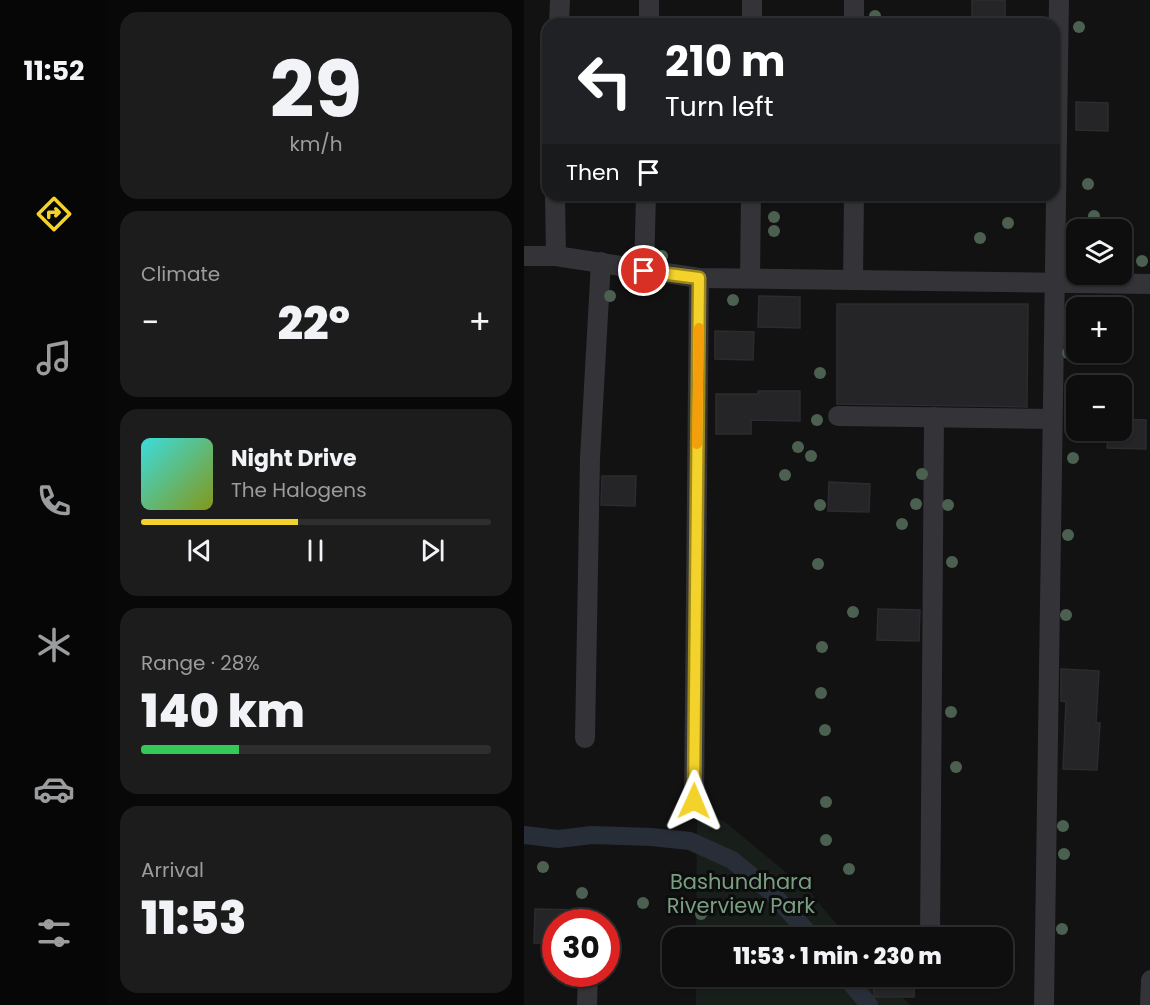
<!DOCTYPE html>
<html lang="en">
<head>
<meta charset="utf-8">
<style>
	body { margin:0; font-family:Poppins,sans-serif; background:#1c1c1c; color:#f1f3f6; height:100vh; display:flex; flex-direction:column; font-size:22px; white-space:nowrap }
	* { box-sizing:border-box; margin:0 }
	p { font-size:20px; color:#9b9c9e }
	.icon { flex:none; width:33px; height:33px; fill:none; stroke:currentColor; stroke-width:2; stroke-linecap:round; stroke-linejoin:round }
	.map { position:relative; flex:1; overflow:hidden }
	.sheet { display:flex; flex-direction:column; gap:12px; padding:12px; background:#080808; width:416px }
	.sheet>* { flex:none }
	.banner { position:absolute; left:18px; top:18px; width:518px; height:183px; border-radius:18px; box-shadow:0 2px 4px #0004,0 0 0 2px #2e2e2e; background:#202124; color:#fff; overflow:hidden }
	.tools { position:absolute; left:542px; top:219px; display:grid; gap:12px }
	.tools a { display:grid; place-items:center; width:66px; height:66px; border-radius:12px; background:#0e0e0e; box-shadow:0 2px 4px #0004,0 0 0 2px #2e2e2e; font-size:30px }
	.speed { position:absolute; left:18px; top:909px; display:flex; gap:12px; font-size:30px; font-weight:700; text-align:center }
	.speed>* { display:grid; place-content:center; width:78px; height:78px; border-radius:50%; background:#0e0e0e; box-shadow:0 2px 4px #0004,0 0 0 2px #2e2e2e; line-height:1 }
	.speed .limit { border:9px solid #d22; background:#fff; color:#111 }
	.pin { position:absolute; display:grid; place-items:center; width:51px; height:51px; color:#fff; margin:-26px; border:3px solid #fff; border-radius:50%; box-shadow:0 2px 6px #0007 }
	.me { position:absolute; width:66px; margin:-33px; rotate:1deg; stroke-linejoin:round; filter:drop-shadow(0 0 4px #0008) }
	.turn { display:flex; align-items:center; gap:21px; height:126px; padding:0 24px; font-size:27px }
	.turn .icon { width:78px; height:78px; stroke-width:2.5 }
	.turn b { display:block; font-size:42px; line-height:51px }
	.then { display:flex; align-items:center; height:57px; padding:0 24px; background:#0003; gap:12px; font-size:22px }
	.big { font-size:45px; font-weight:800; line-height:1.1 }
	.sheet .card { flex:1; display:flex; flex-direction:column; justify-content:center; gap:9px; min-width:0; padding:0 21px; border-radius:18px; background:#1c1c1c }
	.sheet .dial { align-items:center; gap:0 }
	.dial b { font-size:78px; line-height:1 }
	.song { display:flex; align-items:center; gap:18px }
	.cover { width:72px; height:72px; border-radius:9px; background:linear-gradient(135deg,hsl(180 70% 55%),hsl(70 70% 35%)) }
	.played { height:6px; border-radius:3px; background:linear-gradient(90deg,#f2d22b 45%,#2e2e2e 45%) }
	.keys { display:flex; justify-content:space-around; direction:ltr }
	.heat { display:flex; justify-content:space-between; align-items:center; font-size:33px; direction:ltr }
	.charge { height:9px; border-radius:4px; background:linear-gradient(90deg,#34c759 28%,#2e2e2e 0) }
	.trip { position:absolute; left:138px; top:927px; width:351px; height:60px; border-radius:18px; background:#0e0e0e; box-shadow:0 2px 4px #0004,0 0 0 2px #2e2e2e; font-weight:800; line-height:60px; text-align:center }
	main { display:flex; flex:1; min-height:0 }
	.dock { display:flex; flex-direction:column; width:108px; justify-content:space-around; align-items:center; background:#060606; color:#9b9c9e }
	.dock .icon { width:42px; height:42px }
	.dock .active { color:#f2d22b }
	.dock b { font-size:27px; color:#f1f3f6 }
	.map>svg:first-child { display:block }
	.green { fill:#181e1a }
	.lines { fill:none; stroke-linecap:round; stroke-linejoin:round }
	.canal { stroke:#282e37; stroke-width:18 }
	.building { fill:#252427; stroke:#2c2b2f; stroke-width:1.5 }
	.street { stroke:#333338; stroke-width:20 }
	.tree { fill:#4b6050 }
	.route-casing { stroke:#9d881c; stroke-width:15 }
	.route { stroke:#f2d22b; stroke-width:10 }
	.slow { stroke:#f59e0b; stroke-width:10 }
	.labels { text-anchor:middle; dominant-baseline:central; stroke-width:6; stroke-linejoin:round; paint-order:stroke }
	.park-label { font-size:21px; fill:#799f82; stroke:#0d0d0e }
</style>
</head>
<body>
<main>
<nav class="dock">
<b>11:52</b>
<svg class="icon active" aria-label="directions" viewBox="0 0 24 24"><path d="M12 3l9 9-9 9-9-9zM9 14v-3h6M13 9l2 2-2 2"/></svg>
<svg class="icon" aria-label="music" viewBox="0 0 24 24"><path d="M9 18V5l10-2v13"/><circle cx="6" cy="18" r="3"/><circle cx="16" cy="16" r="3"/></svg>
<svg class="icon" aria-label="phone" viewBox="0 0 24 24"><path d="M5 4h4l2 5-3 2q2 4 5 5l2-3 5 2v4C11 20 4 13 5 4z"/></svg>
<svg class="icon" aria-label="climate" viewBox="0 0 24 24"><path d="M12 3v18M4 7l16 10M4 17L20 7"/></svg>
<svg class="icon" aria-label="car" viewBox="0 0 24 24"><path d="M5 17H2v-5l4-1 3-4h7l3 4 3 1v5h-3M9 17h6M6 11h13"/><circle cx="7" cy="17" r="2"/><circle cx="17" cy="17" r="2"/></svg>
<svg class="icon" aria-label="filters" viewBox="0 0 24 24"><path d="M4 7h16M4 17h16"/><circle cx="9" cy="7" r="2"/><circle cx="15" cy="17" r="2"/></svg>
</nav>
<section class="sheet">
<div class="card dial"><b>29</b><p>km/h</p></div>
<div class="card"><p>Climate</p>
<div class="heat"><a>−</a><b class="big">22°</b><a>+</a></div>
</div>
<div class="card">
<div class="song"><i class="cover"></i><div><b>Night Drive</b><p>The Halogens</p></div></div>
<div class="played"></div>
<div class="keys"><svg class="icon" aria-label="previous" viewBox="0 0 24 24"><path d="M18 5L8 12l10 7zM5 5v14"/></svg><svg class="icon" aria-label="pause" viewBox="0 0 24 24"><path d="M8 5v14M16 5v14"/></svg><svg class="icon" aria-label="next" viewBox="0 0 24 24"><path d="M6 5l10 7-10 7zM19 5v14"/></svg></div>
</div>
<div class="card"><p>Range · 28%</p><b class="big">140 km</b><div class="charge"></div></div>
<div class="card"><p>Arrival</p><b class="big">11:53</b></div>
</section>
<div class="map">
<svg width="627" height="1005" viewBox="0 0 627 1005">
	<rect width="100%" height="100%" fill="#121213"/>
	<g class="green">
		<polygon points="173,812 200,821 287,893 323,937 172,937"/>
		<polygon points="172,977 358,977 386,1005 172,1005"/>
	</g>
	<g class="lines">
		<g class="canal">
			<polyline points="0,835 34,839 68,835 127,837 166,841 208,860 247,892 289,938"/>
			<polyline points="321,976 345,1005"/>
		</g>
	</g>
	<g class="building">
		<rect x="448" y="0" width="33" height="24"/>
		<polygon points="552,102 584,103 584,131 552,130"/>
		<polygon points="235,296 276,297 276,328 234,327"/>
		<polygon points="313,304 504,304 503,407 313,404"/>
		<polygon points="191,331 230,332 229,360 191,359"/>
		<polygon points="234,391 276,391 276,421 227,420 227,434 192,434 192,394 234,394"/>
		<polygon points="597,419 622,420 622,449 583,448 584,430 597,430"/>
		<polygon points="78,476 112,476 111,506 77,505"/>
		<polygon points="305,482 346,484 345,512 304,511"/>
		<polygon points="354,609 396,610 395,641 353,640"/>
		<polygon points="537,669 575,671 572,723 576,723 573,770 539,769 542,702 537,701"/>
		<polygon points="11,909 55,910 55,922 32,922 32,943 10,943"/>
		<rect x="350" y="976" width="40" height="21"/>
	</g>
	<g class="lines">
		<g class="street">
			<polyline points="228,0 228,24"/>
			<polyline points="330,0 330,24"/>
			<polyline points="35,24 36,0"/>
			<polyline points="125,24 125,0"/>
			<polyline points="31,195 32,256"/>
			<polyline points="0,256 32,256 175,278 627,284"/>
			<polyline points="120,271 122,195"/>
			<polyline points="226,278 227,195"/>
			<polyline points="329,280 330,195"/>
			<polyline points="314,416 528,419"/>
			<polyline points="61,738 66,458 77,262"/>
			<polyline points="170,802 175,278"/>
			<polyline points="406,938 410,417"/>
			<polyline points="63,1005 64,974"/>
			<polyline points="520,1005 535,0"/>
			<polyline points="626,1005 627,980"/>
		</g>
	</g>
	<g class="tree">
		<circle cx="351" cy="16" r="6"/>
		<circle cx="555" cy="27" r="6"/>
		<circle cx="564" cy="184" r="6"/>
		<circle cx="570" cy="216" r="6"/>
		<circle cx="250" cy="217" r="6"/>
		<circle cx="484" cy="223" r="6"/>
		<circle cx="250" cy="231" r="6"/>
		<circle cx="456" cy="238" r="6"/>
		<circle cx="138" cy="256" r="6"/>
		<circle cx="618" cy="261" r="6"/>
		<circle cx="86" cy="296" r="6"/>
		<circle cx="209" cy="300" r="6"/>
		<circle cx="544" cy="353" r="6"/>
		<circle cx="296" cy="373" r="6"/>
		<circle cx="293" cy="420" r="6"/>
		<circle cx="274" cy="447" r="6"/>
		<circle cx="287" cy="456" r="6"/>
		<circle cx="549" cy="458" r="6"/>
		<circle cx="398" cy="474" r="6"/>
		<circle cx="261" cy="475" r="6"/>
		<circle cx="392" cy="504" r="6"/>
		<circle cx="296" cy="505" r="6"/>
		<circle cx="424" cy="505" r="6"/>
		<circle cx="378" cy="524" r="6"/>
		<circle cx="544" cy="535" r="6"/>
		<circle cx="428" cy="562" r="6"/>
		<circle cx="294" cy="564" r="6"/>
		<circle cx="329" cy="612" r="6"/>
		<circle cx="542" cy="615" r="6"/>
		<circle cx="298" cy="647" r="6"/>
		<circle cx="297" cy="693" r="6"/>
		<circle cx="427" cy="712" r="6"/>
		<circle cx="301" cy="730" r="6"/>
		<circle cx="432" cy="767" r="6"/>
		<circle cx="302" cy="802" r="6"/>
		<circle cx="539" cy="826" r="6"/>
		<circle cx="302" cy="840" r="6"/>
		<circle cx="540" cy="854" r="6"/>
		<circle cx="19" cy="867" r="6"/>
		<circle cx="325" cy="869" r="6"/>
		<circle cx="58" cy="893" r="6"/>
		<circle cx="119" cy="903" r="6"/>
		<circle cx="177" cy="914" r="6"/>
		<circle cx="538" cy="929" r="6"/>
	</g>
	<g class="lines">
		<defs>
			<polyline id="route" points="120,271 175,278 170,801"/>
		</defs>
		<use href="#route" class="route-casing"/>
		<use href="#route" class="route"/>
		<polyline class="slow" points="173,444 175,328"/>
	</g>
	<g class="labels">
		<g class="park-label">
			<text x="217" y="881">Bashundhara<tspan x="217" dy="24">Riverview Park</tspan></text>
		</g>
	</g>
</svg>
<div class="tools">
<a><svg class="icon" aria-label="layers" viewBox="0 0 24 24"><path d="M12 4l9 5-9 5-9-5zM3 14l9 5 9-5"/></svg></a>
<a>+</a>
<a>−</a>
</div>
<div class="speed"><div class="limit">30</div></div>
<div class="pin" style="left:120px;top:271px;background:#d93025"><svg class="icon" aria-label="arrive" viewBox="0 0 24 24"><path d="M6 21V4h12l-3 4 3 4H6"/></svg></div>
<svg class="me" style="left:170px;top:801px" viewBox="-20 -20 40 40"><path d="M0-17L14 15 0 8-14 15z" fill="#f2d22b" stroke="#fff" stroke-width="4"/></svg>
<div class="trip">11:53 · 1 min · 230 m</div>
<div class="banner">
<div class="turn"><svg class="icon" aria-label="left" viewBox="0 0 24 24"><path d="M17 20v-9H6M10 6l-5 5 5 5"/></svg><div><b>210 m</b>Turn left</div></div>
<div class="then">Then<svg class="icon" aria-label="arrive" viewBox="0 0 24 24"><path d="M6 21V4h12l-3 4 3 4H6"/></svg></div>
</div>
</div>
</main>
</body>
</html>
